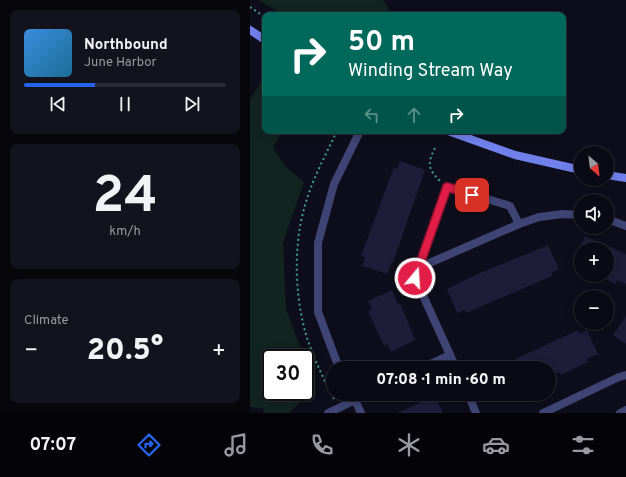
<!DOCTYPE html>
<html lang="en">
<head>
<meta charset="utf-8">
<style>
	body { margin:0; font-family:Overpass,sans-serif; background:#13131d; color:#f1f3f6; height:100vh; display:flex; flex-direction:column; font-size:15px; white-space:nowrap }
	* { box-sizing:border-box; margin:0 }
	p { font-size:13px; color:#999aa0 }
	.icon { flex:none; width:22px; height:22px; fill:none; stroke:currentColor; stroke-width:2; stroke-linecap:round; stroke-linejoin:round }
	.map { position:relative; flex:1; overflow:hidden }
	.drawer { display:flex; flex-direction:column; gap:10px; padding:10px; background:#06060b; width:250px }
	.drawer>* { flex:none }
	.banner { position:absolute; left:12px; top:12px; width:304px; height:122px; border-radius:8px; box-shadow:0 2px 10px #0003,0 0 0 1px #2a2b34; background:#00695c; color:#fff; overflow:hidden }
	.needle { width:26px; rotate:152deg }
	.tools { position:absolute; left:324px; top:146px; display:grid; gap:8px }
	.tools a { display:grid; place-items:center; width:40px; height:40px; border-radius:50%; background:#0a0a14; box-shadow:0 2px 10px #0003,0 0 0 1px #2a2b34; font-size:20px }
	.speed { position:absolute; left:12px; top:349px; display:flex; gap:8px; font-size:20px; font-weight:700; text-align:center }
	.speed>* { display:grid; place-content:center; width:52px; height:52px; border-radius:50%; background:#0a0a14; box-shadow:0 2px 10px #0003,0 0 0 1px #2a2b34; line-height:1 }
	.speed .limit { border:2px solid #111; border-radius:6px; background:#fff; color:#111 }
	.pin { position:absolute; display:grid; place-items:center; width:34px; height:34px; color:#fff; margin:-17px; border-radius:8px; box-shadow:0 2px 6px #0006 }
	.me { position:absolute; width:44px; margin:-22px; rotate:18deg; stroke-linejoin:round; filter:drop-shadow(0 0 3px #0008) }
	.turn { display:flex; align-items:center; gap:14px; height:84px; padding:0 20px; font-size:18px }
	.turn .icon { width:52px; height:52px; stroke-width:2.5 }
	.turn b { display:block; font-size:28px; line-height:34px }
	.lanes { display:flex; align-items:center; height:38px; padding:0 20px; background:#0003; justify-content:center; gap:20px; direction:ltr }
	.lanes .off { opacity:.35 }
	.big { font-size:30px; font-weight:800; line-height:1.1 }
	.drawer .widget { flex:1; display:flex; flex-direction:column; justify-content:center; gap:6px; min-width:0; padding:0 14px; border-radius:8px; background:#13131d }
	.drawer .dial { align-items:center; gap:0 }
	.dial b { font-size:52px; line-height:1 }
	.song { display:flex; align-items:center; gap:12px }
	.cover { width:48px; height:48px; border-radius:6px; background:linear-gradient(135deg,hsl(210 70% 55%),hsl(200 70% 35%)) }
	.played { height:4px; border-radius:2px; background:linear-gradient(90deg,#2563eb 35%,#2a2b34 35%) }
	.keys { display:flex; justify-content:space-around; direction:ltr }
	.heat { display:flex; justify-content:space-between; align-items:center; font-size:22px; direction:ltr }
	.trip { position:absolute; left:76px; top:361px; width:230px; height:40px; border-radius:20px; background:#0a0a14; box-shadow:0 2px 10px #0003,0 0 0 1px #2a2b34; font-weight:800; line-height:40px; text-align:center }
	.menu { display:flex; height:64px; justify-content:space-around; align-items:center; background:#040408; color:#999aa0 }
	.menu .icon { width:28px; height:28px }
	.menu .selected { color:#2563eb }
	.menu b { font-size:18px; color:#f1f3f6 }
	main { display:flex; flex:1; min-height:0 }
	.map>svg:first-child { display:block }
	.green { fill:#112420 }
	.building { fill:#1e1c39 }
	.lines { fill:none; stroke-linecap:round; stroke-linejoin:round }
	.path { stroke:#3c9f8a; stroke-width:2; stroke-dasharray:2 3; stroke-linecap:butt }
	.street { stroke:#3e4574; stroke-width:8 }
	.secondary { stroke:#7181ec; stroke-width:8 }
	.route-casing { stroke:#92132f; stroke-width:10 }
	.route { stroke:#e11d48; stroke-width:7 }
</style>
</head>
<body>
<main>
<section class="drawer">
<div class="widget">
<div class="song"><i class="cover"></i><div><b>Northbound</b><p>June Harbor</p></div></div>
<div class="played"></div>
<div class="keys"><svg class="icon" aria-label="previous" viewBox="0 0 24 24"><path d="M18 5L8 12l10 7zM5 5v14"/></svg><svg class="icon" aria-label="pause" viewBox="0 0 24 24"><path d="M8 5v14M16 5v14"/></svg><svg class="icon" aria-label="next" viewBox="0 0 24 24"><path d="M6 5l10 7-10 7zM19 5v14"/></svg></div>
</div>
<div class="widget dial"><b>24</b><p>km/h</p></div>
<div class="widget"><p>Climate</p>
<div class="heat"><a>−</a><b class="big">20.5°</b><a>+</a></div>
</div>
</section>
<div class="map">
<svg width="376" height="413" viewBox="0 0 376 413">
	<rect width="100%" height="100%" fill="#0e0d1b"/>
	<g class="green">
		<polygon points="9,0 133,0 142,15 33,15"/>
		<polygon points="15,75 15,131 33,131 23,147 35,166 54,182 33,243 36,309 54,358 21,358 21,392 55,392 55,360 65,387 39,413 14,413 13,408 0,407 0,100"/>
	</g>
	<g class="building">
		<polygon points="150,161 175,170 143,263 142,262 137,274 112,266 115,257 111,256 144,167 147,169"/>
		<polygon points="335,236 376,254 376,284 367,280 365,284 357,280 357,249 329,249"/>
		<polygon points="298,245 309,269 301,273 302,276 216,313 214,310 207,313 197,289 223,276"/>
		<polygon points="142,290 147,302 151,305 165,340 141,352 137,344 134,346 118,311 122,309 118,301"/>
		<polygon points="376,316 376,344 363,335"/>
		<polygon points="328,330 330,334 337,330 348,354 337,359 338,362 311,375 309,372 299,377 299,368 246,368"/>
		<polygon points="185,396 193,413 147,413"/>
	</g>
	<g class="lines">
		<g class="path">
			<polyline points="0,7 15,17"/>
			<path d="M 185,148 C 177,164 178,169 190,181"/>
			<path d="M 84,399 C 74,380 64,359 57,338 C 45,299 43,248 54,209 C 61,182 75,156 87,131"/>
		</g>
		<g class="street">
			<polyline points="357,219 376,226"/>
			<polyline points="168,268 197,187 260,206 269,224"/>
			<polyline points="89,368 68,312 68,243 84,184 110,131"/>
			<polyline points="172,368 200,355"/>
			<polyline points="206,368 165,278 168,268 269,224 289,217 313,214 331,215"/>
			<polyline points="102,394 111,413"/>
			<polyline points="218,394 226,413"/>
			<polyline points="78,413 118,394"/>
			<polyline points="293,413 369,377 376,375"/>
			<polyline points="370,413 376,410"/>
		</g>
		<g class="secondary">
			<polyline points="0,30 15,40"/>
			<polyline points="198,131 265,155 331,170"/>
			<polyline points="357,175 376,178"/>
		</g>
	</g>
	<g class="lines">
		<defs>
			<polyline id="route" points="165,278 197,187 222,195"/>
		</defs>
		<use href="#route" class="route-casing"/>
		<use href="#route" class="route"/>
	</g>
</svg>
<div class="tools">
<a><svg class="needle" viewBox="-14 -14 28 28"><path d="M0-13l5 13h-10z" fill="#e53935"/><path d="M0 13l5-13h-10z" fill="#999aa0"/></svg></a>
<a><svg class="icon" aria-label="sound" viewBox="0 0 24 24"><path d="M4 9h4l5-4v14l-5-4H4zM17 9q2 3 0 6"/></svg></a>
<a>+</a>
<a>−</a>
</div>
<div class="speed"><div class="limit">30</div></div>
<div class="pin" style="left:222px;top:195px;background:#d93025"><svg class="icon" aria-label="arrive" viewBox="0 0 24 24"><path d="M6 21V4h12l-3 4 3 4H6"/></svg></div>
<svg class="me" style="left:165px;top:278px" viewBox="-20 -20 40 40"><circle r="17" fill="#e11d48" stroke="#fff" stroke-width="3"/><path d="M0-11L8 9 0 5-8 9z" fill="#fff"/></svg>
<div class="trip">07:08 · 1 min · 60 m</div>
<div class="banner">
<div class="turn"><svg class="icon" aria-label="right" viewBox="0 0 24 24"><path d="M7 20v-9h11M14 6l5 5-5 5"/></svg><div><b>50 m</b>Winding Stream Way</div></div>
<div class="lanes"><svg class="icon off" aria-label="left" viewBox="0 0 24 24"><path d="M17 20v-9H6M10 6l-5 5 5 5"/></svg><svg class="icon off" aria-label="ahead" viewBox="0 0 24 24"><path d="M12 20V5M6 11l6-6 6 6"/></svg><svg class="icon" aria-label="right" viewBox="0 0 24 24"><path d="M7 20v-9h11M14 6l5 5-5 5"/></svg></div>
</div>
</div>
</main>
<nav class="menu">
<b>07:07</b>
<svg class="icon selected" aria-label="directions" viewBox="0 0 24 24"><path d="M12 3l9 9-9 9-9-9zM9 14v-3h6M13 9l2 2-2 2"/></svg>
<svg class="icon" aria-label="music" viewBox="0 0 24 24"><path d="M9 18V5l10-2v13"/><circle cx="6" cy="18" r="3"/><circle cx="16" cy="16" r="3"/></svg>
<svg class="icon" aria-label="phone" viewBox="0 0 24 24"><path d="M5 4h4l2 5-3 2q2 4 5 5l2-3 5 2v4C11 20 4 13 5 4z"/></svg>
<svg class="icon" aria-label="climate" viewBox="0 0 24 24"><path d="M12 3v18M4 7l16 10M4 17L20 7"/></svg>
<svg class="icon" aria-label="car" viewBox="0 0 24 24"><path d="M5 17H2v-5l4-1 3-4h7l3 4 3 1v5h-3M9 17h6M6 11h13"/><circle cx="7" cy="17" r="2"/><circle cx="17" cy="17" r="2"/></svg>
<svg class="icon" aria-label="filters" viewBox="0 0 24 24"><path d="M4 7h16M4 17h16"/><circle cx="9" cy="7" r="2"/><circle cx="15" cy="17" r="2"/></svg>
</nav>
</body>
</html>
